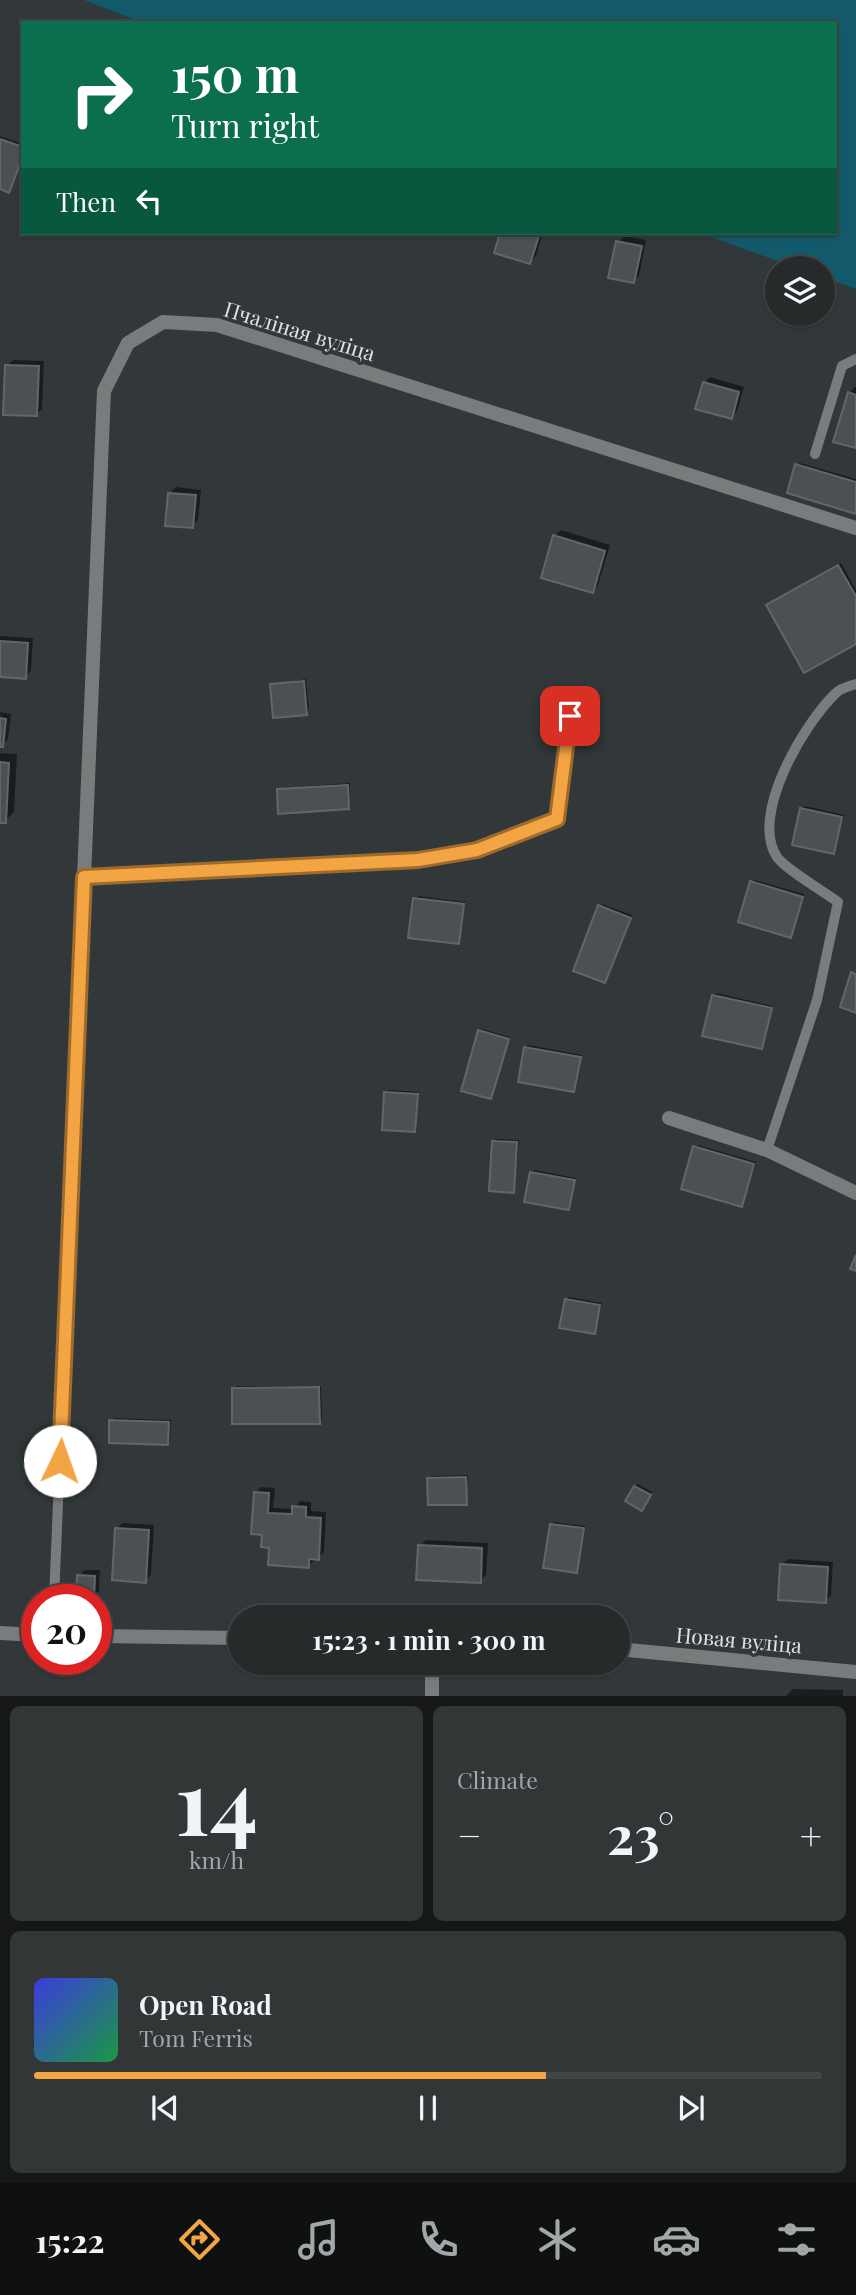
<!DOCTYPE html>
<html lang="en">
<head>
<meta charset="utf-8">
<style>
	body { margin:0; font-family:"Playfair Display",serif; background:#323637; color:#f1f3f6; height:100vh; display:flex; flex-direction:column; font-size:26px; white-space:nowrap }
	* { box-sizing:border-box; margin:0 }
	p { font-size:23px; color:#a4a7a9 }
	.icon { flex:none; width:38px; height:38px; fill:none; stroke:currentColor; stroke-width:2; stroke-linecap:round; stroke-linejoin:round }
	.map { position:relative; height:1696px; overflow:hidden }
	.drawer { display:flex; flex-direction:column; gap:10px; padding:10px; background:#151718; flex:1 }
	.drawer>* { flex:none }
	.banner { position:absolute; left:21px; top:21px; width:816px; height:214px; border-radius:0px; box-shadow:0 2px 5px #0004,0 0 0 2px #424647; background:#0b6e4f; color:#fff; overflow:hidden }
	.controls { position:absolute; left:765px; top:256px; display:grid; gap:14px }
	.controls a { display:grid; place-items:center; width:70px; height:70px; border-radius:50%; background:#262a2b; box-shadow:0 2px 5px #0004,0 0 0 2px #424647; font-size:35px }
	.speed { position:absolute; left:21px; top:1584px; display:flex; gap:14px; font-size:35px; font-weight:700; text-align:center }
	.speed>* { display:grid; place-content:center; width:91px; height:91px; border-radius:50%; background:#262a2b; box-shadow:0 2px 5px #0004,0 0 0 2px #424647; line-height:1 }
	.speed .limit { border:10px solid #d22; background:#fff; color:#111 }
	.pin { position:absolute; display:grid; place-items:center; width:60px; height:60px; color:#fff; margin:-30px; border-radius:14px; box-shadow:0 4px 10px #0006 }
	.me { position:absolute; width:77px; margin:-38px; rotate:3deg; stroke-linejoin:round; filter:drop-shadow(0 0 5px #0008) }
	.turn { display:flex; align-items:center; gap:24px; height:147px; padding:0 35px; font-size:32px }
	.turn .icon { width:91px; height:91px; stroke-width:2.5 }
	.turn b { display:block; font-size:49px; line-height:60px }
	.then { display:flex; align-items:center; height:66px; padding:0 35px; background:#0003; gap:14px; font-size:26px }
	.big { font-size:52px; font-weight:700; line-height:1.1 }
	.drawer .widget { flex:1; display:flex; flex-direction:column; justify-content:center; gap:10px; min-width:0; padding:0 24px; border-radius:10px; background:#323637 }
	.drawer .dial { align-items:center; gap:0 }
	.dial b { font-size:91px; line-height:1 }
	.song { display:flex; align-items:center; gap:21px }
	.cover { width:84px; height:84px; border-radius:10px; background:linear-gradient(135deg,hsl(240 70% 55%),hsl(140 70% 35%)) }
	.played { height:7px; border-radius:4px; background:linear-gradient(90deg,#f3a443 65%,#424647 65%) }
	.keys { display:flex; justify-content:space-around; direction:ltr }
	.heat { display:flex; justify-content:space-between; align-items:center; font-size:38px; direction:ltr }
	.drawer .tiles { flex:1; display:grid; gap:10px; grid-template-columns:1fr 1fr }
	.widget:last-child { grid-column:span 2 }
	.trip { position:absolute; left:228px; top:1605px; width:402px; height:70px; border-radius:35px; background:#262a2b; box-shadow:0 2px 5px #0004,0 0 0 2px #424647; font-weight:700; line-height:70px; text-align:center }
	.tabs { display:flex; height:112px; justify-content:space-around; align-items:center; background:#0f1111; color:#a4a7a9 }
	.tabs .icon { width:49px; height:49px }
	.tabs .current { color:#f3a443 }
	.tabs b { font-size:32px; color:#f1f3f6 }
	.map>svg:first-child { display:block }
	.green { fill:#125a6b }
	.shadow { fill:#0007 }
	.building { fill:#4b5153; stroke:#616769; stroke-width:2 }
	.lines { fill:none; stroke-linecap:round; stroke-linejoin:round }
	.service { stroke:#797c7d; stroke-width:10 }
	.minor { stroke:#797c7d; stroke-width:14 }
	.route-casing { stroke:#9e6b2c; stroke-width:18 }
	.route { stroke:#f3a443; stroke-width:12 }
	.labels { text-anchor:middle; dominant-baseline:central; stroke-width:7; stroke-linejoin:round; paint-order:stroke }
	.street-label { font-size:21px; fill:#dee1e3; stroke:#323839 }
</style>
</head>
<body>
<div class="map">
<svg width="856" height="1697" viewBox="0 0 856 1697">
	<rect width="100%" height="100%" fill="#323839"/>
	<polygon class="green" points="84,0 856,0 856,289 823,277 822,268 797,268 700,233 835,233 835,23 143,23"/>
	<g class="shadow">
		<polygon points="0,136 23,144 23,157 0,187"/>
		<polygon points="502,233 543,233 536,256 530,262 496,252"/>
		<polygon points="624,236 646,240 639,276 633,281 618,242"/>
		<polygon points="13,360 44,361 42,409 36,415 7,366"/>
		<polygon points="710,377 744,387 737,411 731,417 704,383"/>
		<polygon points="856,386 856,446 849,393"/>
		<polygon points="800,463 856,479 856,512 797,465"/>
		<polygon points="176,487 201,490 198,520 192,526 170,493"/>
		<polygon points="561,530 610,545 598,585 592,591 555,536"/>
		<polygon points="841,563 856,590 856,642 771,603"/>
		<polygon points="0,636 33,638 31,671 25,677 0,676"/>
		<polygon points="306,679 309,710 306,713 272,685"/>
		<polygon points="0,712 11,714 8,739 2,745"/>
		<polygon points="0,753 17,754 14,812 5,821 0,821"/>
		<polygon points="350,783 349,808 278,790 281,788"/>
		<polygon points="805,806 844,815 833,852 802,808"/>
		<polygon points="754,880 804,894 790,936 752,882"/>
		<polygon points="418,896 465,902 458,942 415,899"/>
		<polygon points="602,904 632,915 605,981 600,906"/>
		<polygon points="716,993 773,1006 762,1047 713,996"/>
		<polygon points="482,1029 510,1037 491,1097 480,1031"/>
		<polygon points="528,1045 582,1055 576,1088 574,1091 525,1048"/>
		<polygon points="389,1090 419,1092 415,1130 386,1093"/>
		<polygon points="496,1139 519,1140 514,1191 494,1141"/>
		<polygon points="698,1145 756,1162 741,1206 695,1147"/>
		<polygon points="534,1170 576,1178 571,1205 569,1208 531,1173"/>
		<polygon points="569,1297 602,1303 595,1332 566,1300"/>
		<polygon points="236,1386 321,1386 322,1419 319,1422 234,1389"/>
		<polygon points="114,1418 171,1420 170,1441 168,1443 111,1421"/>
		<polygon points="468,1475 466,1503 429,1478 432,1476"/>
		<polygon points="638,1484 652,1492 644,1506 635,1487"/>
		<polygon points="261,1487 275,1488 273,1508 294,1509 300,1501 311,1502 311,1511 326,1512 324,1552 308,1566 271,1546 263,1533 255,1493"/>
		<polygon points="554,1522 585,1526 577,1572 552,1525"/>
		<polygon points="122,1523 154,1525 151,1575 145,1581 117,1529"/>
		<polygon points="426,1540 488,1543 486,1575 480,1581 420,1546"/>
		<polygon points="788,1559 833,1562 831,1595 825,1601 782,1565"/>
		<polygon points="85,1570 100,1570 99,1591 93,1597 79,1576"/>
		<polygon points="793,1689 843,1690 843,1697 785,1697"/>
	</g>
	<g class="building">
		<polygon points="0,139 23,147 23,156 9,193 0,189"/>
		<polygon points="500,233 540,233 530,264 494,253"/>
		<polygon points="616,241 642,246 634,283 608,278"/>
		<polygon points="5,365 39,366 37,416 3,415"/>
		<polygon points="703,382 739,392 732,419 695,409"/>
		<polygon points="848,392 856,395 856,448 833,442"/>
		<polygon points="795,464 856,482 856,514 787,493"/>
		<polygon points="168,493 196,495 193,528 165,526"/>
		<polygon points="553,535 605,551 593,593 541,578"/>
		<polygon points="838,565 856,596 856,644 804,673 766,605"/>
		<polygon points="0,641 28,643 26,679 0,677"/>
		<polygon points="304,681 307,715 273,718 270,684"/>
		<polygon points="0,718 6,719 3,747 0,747"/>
		<polygon points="0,762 9,763 6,823 0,823"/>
		<polygon points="348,785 349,809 278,814 277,789"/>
		<polygon points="800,808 842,817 834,854 792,845"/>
		<polygon points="750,881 803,897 791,938 738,922"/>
		<polygon points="413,898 464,904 459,944 408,938"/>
		<polygon points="598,905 631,918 605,983 573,971"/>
		<polygon points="851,972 856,974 856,1013 840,1007"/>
		<polygon points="712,995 772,1008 762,1049 702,1036"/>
		<polygon points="478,1030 509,1039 491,1099 461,1091"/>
		<polygon points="524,1047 581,1057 574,1092 518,1082"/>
		<polygon points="384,1092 418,1094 415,1132 382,1130"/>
		<polygon points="492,1141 517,1142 514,1193 489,1191"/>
		<polygon points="693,1146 754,1164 742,1207 681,1189"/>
		<polygon points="530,1172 575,1180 569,1210 524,1202"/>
		<polygon points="856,1255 856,1271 850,1269"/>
		<polygon points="565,1299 600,1305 595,1334 559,1328"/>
		<polygon points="319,1387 320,1424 232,1424 232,1388"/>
		<polygon points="109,1420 169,1422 168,1445 109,1443"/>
		<polygon points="466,1477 467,1505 428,1505 427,1478"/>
		<polygon points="634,1486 651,1495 642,1511 625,1501"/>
		<polygon points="254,1492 269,1493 268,1513 292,1514 292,1506 306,1507 306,1517 321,1518 319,1560 309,1559 309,1568 268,1565 269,1548 261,1547 262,1535 251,1534"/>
		<polygon points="550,1524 584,1528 577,1573 543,1568"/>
		<polygon points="115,1528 149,1530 146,1583 112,1580"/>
		<polygon points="418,1545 482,1548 481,1583 416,1580"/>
		<polygon points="780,1564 828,1567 826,1603 778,1600"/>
		<polygon points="77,1575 95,1576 94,1599 76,1598"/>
	</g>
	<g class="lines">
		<g class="service">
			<polyline points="815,454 842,366 856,359"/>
			<path d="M 767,1150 L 817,1000 L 838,902 C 826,893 784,868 777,857 C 749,815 805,722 836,693 C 841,688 850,686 856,684"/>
			<polyline points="54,1600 84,878 418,861 477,850 557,819 570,716"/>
		</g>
		<g class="minor">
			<polyline points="84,878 104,391 128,343 163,322 217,325 856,528"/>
			<polyline points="669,1118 767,1150 856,1193"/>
			<polyline points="0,1633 37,1635"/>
			<polyline points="96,1636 240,1638"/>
			<polyline points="618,1649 856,1672"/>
			<polyline points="432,1662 432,1697"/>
		</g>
	</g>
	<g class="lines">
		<defs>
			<polyline id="route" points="60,1461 84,877 418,860 477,850 557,819 570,716"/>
		</defs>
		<use href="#route" class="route-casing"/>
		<use href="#route" class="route"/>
	</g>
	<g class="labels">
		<g class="street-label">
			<text transform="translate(300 330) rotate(17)">Пчаліная вуліца</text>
			<text transform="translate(739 1639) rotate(5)">Новая вуліца</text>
		</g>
	</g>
</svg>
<div class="controls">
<a><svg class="icon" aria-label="layers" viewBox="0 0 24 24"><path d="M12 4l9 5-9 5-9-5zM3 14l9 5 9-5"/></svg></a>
</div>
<div class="speed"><div class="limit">20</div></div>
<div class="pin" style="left:570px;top:716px;background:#d93025"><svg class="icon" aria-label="arrive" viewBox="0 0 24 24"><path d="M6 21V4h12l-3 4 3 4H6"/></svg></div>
<svg class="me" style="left:60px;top:1461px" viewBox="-20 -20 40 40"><circle r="19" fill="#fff"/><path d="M0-13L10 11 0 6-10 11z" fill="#f3a443"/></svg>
<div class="trip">15:23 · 1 min · 300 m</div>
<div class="banner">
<div class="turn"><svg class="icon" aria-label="right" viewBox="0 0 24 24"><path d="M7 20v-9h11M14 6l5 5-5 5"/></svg><div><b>150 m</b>Turn right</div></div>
<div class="then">Then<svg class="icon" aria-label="left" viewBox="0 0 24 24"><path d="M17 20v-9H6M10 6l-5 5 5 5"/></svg></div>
</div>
</div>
<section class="drawer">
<div class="tiles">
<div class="widget dial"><b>14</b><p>km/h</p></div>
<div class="widget"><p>Climate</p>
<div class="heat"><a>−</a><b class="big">23°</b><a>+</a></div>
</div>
<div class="widget">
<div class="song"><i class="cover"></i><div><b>Open Road</b><p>Tom Ferris</p></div></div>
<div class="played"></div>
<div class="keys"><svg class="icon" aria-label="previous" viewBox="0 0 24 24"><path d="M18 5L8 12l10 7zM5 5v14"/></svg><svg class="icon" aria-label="pause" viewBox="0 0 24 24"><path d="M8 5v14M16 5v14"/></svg><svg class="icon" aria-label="next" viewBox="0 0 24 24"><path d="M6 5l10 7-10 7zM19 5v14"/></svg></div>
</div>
</div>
</section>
<nav class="tabs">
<b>15:22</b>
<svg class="icon current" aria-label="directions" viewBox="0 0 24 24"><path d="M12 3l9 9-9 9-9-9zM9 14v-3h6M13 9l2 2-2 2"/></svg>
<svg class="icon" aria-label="music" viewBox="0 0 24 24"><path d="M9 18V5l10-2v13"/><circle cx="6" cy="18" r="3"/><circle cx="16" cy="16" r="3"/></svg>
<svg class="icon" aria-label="phone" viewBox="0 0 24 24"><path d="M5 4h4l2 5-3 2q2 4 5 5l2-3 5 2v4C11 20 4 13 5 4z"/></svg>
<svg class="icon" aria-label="climate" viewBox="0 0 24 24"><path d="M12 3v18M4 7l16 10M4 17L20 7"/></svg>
<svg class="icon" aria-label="car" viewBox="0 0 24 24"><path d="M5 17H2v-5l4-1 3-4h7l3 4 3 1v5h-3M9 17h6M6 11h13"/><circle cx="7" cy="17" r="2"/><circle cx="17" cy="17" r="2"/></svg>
<svg class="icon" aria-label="filters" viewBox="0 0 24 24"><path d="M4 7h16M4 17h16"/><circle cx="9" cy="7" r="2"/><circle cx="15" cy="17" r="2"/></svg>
</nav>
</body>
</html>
